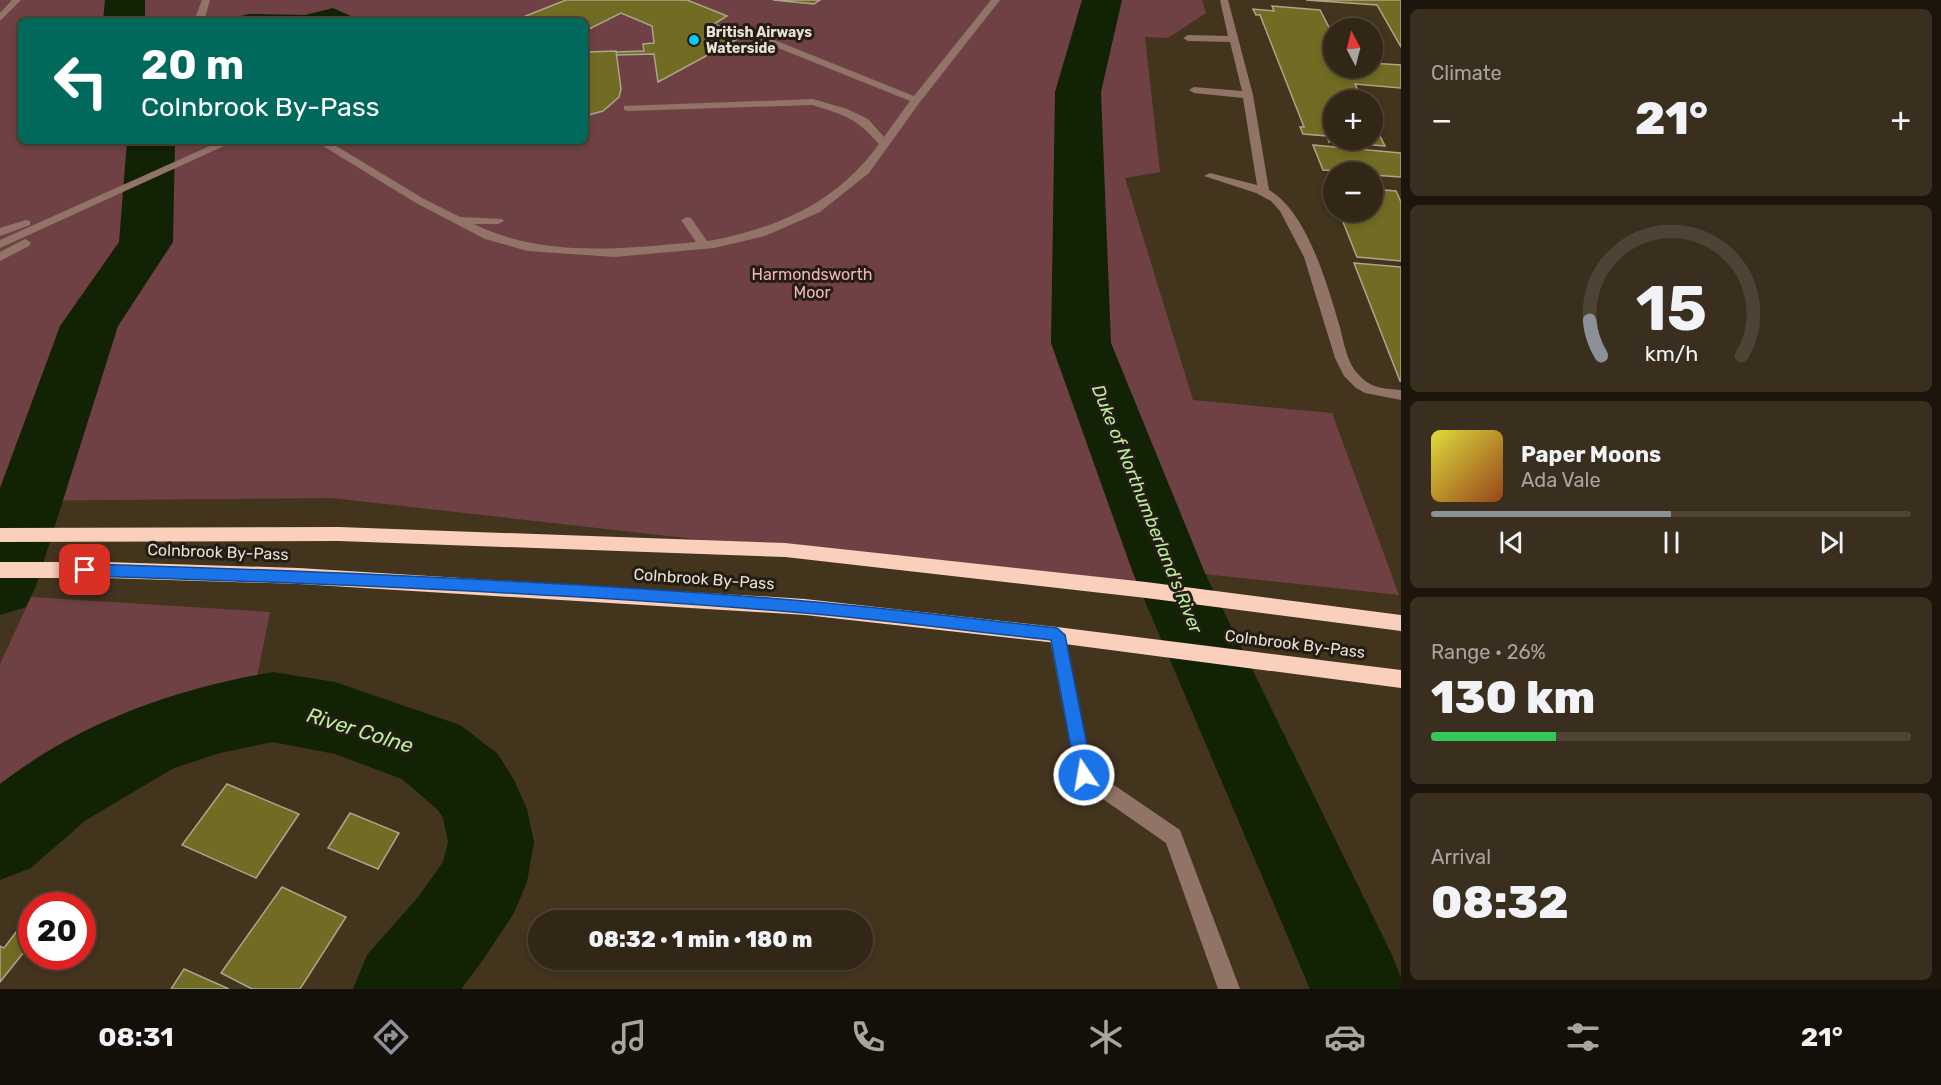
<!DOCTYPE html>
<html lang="en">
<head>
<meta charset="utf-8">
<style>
	body { margin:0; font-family:Rubik,sans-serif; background:#3a2f1f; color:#f1f3f6; height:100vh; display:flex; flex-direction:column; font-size:22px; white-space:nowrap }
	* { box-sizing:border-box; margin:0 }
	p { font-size:20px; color:#a8a5a1 }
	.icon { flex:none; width:33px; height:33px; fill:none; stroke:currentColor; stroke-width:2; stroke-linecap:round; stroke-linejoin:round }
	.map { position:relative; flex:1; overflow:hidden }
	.panel { display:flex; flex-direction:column; gap:9px; padding:9px; background:#1c150c; width:540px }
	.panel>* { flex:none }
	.guide { position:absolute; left:18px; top:18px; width:570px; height:126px; border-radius:9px; box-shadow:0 3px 9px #0003,0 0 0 2px #4d4435; background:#00695c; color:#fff; overflow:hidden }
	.needle { width:39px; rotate:353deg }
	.fabs { position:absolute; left:1323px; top:18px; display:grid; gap:12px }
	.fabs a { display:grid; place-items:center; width:60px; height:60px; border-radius:50%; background:#322716; box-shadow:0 3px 9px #0003,0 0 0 2px #4d4435; font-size:30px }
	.speed { position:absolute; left:18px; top:892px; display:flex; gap:12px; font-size:30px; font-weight:700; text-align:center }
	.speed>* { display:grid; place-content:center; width:78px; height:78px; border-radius:50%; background:#322716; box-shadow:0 3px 9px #0003,0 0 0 2px #4d4435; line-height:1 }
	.speed .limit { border:9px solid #d22; background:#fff; color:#111 }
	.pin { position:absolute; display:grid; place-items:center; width:51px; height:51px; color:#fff; margin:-26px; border-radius:12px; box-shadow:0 3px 9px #0006 }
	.me { position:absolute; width:66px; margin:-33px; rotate:348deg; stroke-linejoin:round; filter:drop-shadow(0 0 4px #0008) }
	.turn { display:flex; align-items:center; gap:21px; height:126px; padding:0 24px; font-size:27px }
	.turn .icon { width:78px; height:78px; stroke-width:2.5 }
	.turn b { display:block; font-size:42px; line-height:51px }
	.big { font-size:45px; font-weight:800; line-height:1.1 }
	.panel .card { flex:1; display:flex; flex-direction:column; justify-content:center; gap:9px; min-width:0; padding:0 21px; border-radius:9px; background:#3a2f1f }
	.panel .dial { align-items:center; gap:0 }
	.dial svg { height:156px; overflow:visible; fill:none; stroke:#4d4435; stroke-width:7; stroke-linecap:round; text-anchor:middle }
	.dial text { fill:#f1f3f6; stroke:none }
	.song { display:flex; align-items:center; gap:18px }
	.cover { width:72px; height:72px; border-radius:9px; background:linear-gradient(135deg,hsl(60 70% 55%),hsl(20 70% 35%)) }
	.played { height:6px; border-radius:3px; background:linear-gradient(90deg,#8c9099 50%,#4d4435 50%) }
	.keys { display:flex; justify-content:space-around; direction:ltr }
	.heat { display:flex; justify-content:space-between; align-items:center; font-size:33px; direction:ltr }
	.charge { height:9px; border-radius:4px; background:linear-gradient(90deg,#34c759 26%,#4d4435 0) }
	.trip { position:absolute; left:528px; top:910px; width:345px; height:60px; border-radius:30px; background:#322716; box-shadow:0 3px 9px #0003,0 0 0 2px #4d4435; font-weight:800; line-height:60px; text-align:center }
	.dock { display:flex; height:96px; justify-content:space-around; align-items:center; background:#141009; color:#a8a5a1 }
	.dock .icon { width:42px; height:42px }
	.dock .current { color:#8c9099 }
	.dock b { font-size:27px; color:#f1f3f6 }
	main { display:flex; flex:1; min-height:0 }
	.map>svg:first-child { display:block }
	.green { fill:#6f4144; fill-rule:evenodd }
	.water { fill:#122205 }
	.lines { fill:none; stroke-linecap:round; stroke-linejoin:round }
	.river { fill:#122205; fill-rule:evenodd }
	.building { fill:#726b23; stroke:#a9a78a; stroke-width:1.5 }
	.minor { fill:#917467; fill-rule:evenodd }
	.highway { fill:#facfbb; fill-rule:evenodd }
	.route { fill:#1a73e8; stroke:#114b97; stroke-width:1.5 }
	.poi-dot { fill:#05cbf9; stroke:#241d14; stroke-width:2 }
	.labels { text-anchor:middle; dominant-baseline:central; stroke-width:6; stroke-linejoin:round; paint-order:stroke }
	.far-poi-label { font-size:14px; font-weight:bold; fill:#eae0d3; stroke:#241d14; text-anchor:start }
	.park-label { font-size:16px; fill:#f3b4b7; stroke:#241d14 }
	.street-label { font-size:16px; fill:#eae0d3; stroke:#241d14 }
	.water-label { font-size:18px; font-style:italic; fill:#baed98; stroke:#241d14 }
	.near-water-label { font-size:21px; font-style:italic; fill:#baed98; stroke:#241d14 }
</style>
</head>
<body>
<main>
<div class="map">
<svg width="1401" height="989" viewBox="0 0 1401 989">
	<rect width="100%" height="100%" fill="#43341e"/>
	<g class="green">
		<path d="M 0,0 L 1102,0 L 1078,92 L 1081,343 L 1169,573 L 1146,590 L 332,498 L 0,501 ZM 21,21 L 585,21 L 585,141 L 21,141 Z"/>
		<polygon points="1111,0 1202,0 1206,13 1168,38 1145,37 1160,172 1125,178 1193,400 1332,413 1399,595 1176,571 1092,344 1087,93"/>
		<polygon points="31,597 270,612 254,692 161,721 69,767 0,823 0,664"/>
	</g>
	<polygon class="water" points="333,8 362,21 238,21 241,16 249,14 305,15"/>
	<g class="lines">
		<g class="river">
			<polygon points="105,0 145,0 145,21 103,21"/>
			<polygon points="1082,0 1122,0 1101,92 1111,343 1205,573 1392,955 1401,978 1401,989 1310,989 1133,573 1051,343 1055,92"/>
			<polygon points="127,141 175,141 173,242 118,326 36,586 26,607 0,615 0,488 60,326 119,242"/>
			<path d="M 273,672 L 335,682 L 460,725 L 498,754 L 514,780 L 527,809 L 534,842 L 527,882 L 514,913 L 483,960 L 461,989 L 353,989 L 367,955 L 419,896 L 443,862 L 448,842 L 443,818 L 438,810 L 402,779 L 335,754 L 273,742 L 220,753 L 174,768 L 86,820 L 31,868 L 0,880 L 0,784 C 80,722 175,689 273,672 Z"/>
		</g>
	</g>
	<g class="building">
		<polygon points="566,0 687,0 727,16 714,24 741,37 658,82 654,54 617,55 616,52 644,51 643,44 654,43 652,26 621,13 585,31 585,21 513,21"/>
		<polygon points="773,0 820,0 814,4"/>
		<polygon points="1306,0 1401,0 1401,47 1377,5"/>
		<polygon points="1272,6 1320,10 1334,37 1334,68 1372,68 1372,63 1401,65 1401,88 1355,84 1363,100 1334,100 1334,140 1372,140 1372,121 1385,146 1329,142 1327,136 1303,134 1300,127 1304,127 1260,15 1256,15 1253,9 1274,11"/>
		<polygon points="616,51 621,89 619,97 603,111 585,116 585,52"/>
		<polygon points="1313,145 1401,153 1401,177 1372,175 1372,172 1323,170"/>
		<polygon points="1372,189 1396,191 1401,202 1401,261 1357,257 1339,212 1372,212"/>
		<polygon points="1354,263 1401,267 1401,381 1400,381"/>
		<polygon points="227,784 299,814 256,878 182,845"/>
		<polygon points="350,813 399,833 378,869 328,848"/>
		<polygon points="282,887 346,917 300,989 252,989 221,973"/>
		<polygon points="17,931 32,938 32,942 0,982 0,946 4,948"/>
		<polygon points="184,969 229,989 171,989"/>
	</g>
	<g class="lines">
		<g class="minor">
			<polygon points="12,0 21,0 0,21 0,13"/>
			<polygon points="202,0 210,0 204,21 194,21"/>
			<path d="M 991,0 L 1000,0 L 920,102 L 869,173 L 820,212 L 765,236 L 714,248 L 614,257 L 528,251 L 485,239 L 416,203 L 315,141 L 328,141 L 424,199 L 460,217 L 502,219 L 504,221 L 498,224 L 474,224 C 542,258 622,249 696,242 L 681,220 L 687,217 L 691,218 L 707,241 L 714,240 C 782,226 837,202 879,144 C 856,118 845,115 812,105 L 628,111 L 624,110 L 624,106 L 813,99 L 847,109 L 868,119 L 884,137 L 910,101 L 761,41 L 761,37 L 767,37 L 914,96 Z"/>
			<path d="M 1220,0 L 1228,0 L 1253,95 L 1269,190 C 1307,212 1327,284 1339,324 C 1344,341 1346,362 1359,375 C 1370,388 1385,389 1401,390 L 1401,400 L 1365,393 L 1356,388 L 1344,376 L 1335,358 L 1304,257 L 1280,211 L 1271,201 L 1256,193 L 1204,176 L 1210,173 L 1257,185 L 1243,98 L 1194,93 L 1189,90 L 1194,87 L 1242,91 L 1230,42 L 1188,41 L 1183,38 L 1188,35 L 1228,36 Z"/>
			<polygon points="446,17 449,18 451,21 441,21"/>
			<polygon points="221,141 235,141 0,248 0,240"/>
			<polygon points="26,220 30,221 30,225 0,236 0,228"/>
			<polygon points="25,239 31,243 29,246 0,261 0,252"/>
			<polygon points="1057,628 1063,630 1065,635 1092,770 1180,830 1240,989 1218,989 1166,843 1077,781 1049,635 1051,630"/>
		</g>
		<g class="highway">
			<polygon points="339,527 785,543 1146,582 1401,615 1401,631 1146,598 785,557 339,541 0,542 0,528"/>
			<polygon points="0,562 106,562 299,568 805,599 1057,627 1401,670 1401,688 1057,643 805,615 299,584 106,578 0,578"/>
		</g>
	</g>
	<path class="route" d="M 85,564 C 325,571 565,581 804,601 C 888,608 973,619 1057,628 L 1065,635 L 1093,775 L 1090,781 L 1084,783 L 1078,781 L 1076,775 L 1051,640 C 968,631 886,620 804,613 C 565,593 325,583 85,576 L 78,570 Z"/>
	<circle class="poi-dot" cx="694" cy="40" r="6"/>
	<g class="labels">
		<g class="far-poi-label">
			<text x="706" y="32">British Airways<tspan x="706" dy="16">Waterside</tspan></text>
		</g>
		<g class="park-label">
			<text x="812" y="274">Harmondsworth<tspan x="812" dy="18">Moor</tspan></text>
		</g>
		<g class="street-label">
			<text transform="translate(218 552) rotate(2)">Colnbrook By-Pass</text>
			<text transform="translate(704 579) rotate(4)">Colnbrook By-Pass</text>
			<text transform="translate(1295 644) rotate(7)">Colnbrook By-Pass</text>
		</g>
		<g class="water-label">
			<text transform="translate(1147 509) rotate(68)">Duke of Northumberland's River</text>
		</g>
		<g class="near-water-label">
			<text transform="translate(360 730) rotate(17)">River Colne</text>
		</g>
	</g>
</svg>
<div class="fabs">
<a><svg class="needle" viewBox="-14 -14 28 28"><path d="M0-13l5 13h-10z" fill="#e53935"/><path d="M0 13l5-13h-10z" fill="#a8a5a1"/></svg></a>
<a>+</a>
<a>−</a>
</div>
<div class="speed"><div class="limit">20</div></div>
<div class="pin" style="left:85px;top:570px;background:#d93025"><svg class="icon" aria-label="arrive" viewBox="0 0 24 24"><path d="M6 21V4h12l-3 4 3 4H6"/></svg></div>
<svg class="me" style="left:1084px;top:775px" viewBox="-20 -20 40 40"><circle r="17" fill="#1a73e8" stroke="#fff" stroke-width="3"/><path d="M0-11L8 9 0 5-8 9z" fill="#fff"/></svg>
<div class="trip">08:32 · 1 min · 180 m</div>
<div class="guide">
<div class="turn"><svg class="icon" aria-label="left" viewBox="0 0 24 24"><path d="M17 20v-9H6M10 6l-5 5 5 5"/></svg><div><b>20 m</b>Colnbrook By-Pass</div></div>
</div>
</div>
<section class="panel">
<div class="card"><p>Climate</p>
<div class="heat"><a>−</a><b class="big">21°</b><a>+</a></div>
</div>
<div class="card dial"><svg viewBox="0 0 100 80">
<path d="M14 69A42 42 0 1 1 86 69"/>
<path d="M14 69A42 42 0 0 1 8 51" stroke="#8c9099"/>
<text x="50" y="56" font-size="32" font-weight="700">15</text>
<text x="50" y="72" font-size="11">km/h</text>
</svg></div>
<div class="card">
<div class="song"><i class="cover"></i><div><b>Paper Moons</b><p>Ada Vale</p></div></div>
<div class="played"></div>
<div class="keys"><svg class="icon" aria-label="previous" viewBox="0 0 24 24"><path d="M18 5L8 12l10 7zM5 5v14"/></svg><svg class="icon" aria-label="pause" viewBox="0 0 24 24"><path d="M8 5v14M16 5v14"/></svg><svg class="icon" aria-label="next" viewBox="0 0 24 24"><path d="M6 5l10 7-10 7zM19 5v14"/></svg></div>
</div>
<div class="card"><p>Range · 26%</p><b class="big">130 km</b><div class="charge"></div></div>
<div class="card"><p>Arrival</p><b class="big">08:32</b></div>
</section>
</main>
<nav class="dock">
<b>08:31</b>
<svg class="icon current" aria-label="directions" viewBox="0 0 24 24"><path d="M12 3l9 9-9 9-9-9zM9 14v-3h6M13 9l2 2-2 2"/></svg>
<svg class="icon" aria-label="music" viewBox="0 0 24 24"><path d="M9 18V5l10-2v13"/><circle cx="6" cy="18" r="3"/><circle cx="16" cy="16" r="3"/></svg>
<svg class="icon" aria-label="phone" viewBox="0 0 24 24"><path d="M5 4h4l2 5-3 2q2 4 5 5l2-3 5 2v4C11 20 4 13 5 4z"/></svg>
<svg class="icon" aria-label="climate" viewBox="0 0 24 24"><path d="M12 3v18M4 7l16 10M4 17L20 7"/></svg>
<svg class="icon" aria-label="car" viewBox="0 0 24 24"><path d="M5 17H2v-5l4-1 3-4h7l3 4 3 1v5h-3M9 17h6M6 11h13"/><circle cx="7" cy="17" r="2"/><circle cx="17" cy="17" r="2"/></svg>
<svg class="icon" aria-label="filters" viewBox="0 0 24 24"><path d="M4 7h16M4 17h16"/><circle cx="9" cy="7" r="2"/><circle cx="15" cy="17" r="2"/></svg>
<b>21°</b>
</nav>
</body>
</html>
